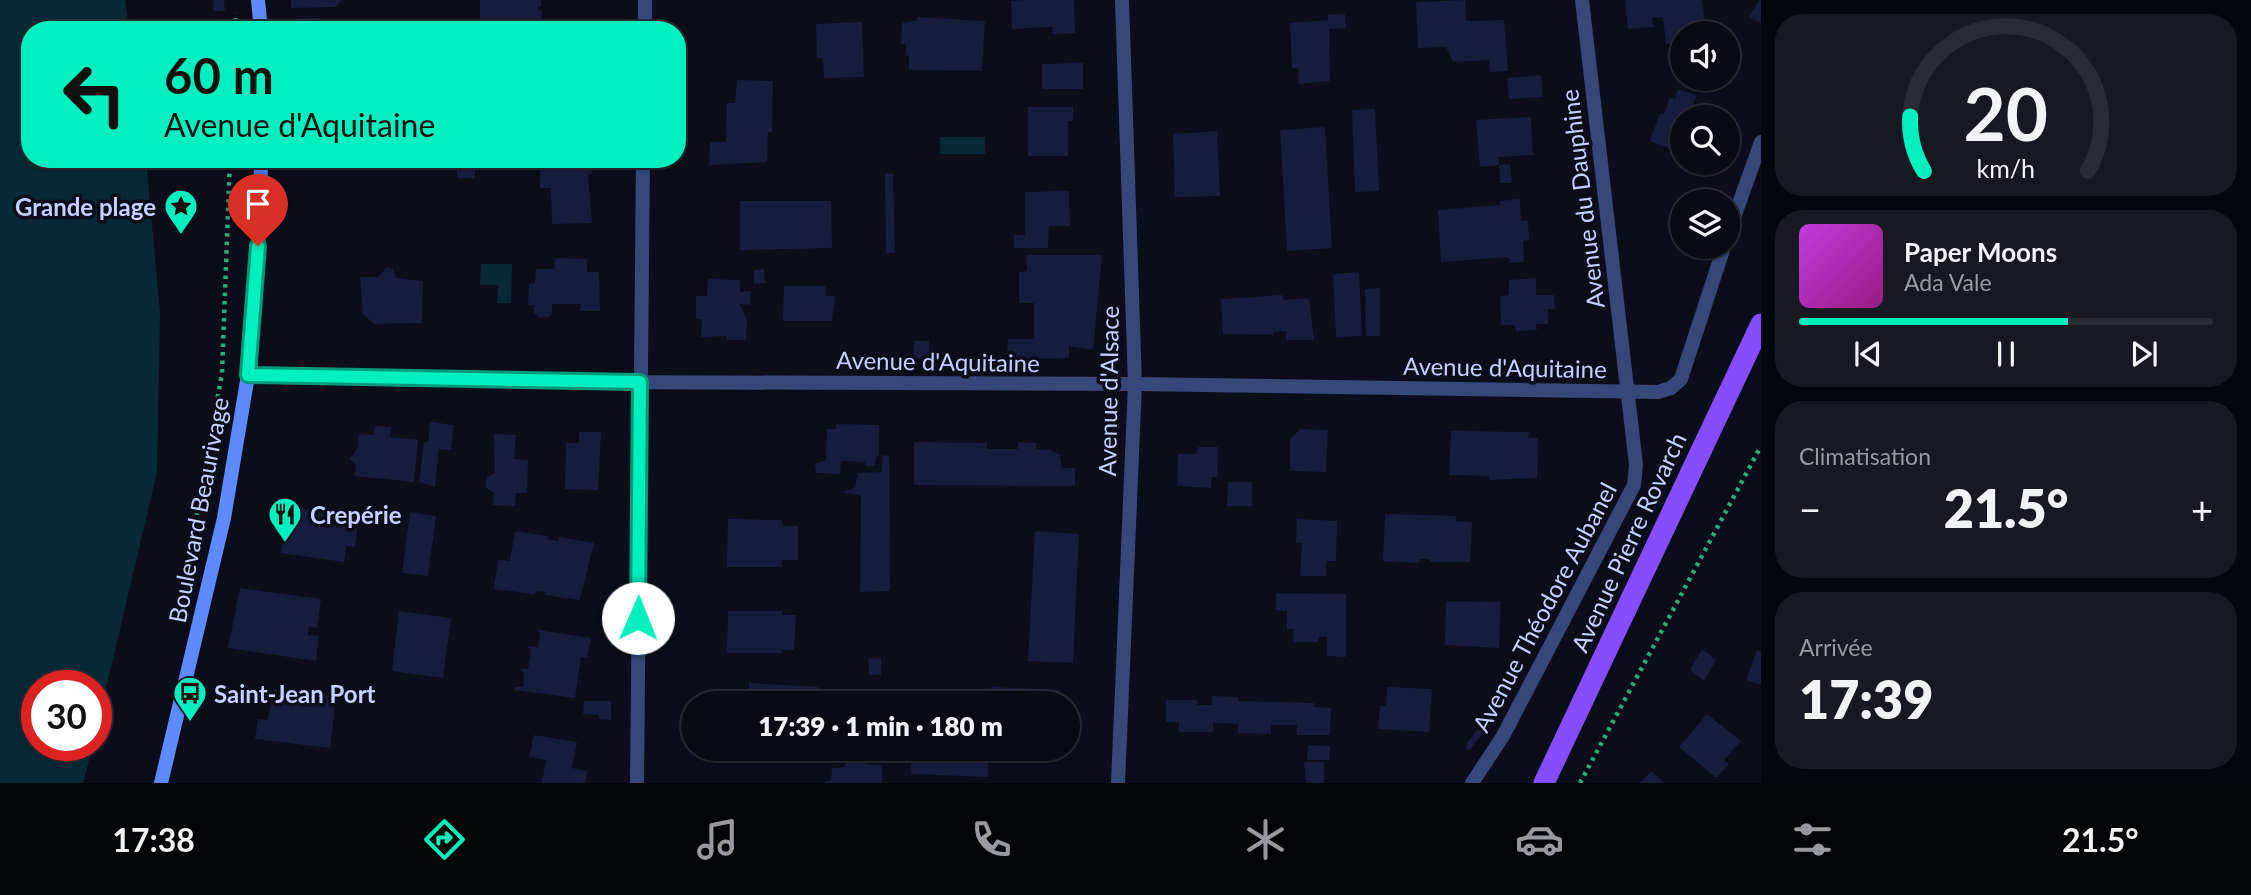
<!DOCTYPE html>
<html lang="fr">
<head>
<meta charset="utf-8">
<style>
	body { margin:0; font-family:Lato,sans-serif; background:#161822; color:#f1f3f6; height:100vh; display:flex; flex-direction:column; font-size:26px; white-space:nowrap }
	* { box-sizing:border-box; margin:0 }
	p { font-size:23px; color:#989aa0 }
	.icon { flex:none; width:38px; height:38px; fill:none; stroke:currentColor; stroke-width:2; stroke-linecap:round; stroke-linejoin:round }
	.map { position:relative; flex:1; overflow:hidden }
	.side { display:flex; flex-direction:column; gap:14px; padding:14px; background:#04060b; width:490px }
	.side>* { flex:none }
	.top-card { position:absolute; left:21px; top:21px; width:665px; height:147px; border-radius:28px; box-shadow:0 2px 5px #0004,0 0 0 2px #292b34; background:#02efbe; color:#111; overflow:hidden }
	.buttons { position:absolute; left:1670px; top:21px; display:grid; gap:14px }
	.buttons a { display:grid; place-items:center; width:70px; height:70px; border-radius:50%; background:#080a14; box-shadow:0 2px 5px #0004,0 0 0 2px #292b34; font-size:35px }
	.speed { position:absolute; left:21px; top:670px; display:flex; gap:14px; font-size:35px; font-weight:700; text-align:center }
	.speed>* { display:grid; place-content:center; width:91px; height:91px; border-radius:50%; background:#080a14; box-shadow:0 2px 5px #0004,0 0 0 2px #292b34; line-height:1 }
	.speed .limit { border:10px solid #d22; background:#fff; color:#111 }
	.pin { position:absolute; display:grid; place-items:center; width:60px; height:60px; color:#fff; margin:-72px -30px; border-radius:50% 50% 50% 0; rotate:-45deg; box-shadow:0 0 7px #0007 }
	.pin .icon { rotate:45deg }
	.me { position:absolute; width:77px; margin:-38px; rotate:1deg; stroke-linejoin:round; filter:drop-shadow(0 0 5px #0008) }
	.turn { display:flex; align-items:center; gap:24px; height:147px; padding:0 28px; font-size:32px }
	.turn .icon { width:91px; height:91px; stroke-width:2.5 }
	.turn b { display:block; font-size:49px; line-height:60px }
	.big { font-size:52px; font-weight:800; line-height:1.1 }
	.side .widget { flex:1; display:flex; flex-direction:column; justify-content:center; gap:10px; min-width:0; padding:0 24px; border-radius:28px; background:#161822 }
	.side .dial { align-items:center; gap:0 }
	.dial svg { height:182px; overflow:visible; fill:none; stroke:#292b34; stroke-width:7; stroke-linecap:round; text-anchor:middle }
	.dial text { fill:#f1f3f6; stroke:none }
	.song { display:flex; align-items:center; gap:21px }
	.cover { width:84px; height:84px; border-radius:10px; background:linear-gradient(135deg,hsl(290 70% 55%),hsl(310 70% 35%)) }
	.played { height:7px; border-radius:4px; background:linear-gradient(90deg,#02efbe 65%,#292b34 65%) }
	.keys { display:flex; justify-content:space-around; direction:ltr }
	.heat { display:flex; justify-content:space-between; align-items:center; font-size:38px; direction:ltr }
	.trip { position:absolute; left:681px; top:691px; width:399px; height:70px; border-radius:35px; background:#080a14; box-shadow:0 2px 5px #0004,0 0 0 2px #292b34; font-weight:800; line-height:70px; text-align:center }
	.tab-bar { display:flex; height:112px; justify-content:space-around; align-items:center; background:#030408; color:#989aa0 }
	.tab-bar .icon { width:49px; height:49px }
	.tab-bar .on { color:#02efbe }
	.tab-bar b { font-size:32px; color:#f1f3f6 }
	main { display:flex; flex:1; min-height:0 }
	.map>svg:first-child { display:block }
	.water { fill:#082837 }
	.building { fill:#171b3c }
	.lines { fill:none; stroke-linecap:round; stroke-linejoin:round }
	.path { stroke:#2dac7d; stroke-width:4.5; stroke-dasharray:3.5 5; stroke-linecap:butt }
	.street { stroke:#36487a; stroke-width:14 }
	.secondary { stroke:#5d8afe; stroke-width:14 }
	.primary { stroke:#864dfe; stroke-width:21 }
	.route-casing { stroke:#019b7c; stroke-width:18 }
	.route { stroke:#02efbe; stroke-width:12 }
	.labels { text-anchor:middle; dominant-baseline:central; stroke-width:7; stroke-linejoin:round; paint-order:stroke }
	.street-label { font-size:24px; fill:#c6d1ff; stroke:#0b0d1b }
	.poi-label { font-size:24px; font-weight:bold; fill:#c6d1ff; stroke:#0b0d1b; text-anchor:start }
</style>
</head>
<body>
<main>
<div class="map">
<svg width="1761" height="783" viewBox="0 0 1761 783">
	<rect width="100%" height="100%" fill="#0b0d1b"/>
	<g class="water">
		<polygon points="0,0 125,0 129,30 30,30 30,159 146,159 160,313 157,472 96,731 96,686 37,686 37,746 93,746 83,783 0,783"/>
		<rect x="940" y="137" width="45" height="17"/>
		<polygon points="481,264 512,264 511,303 497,303 498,285 480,285"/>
	</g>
	<g class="building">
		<polygon points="213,0 224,0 225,11 214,11"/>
		<polygon points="291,0 342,0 335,7 291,8"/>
		<polygon points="480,0 541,0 541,7 538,7 539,11 542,11 542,23 487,27 480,23"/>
		<polygon points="1024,0 1074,0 1075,33 1053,34 1052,27 1012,29 1011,1"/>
		<polygon points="1465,0 1466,21 1504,20 1508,71 1490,72 1489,60 1453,62 1446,47 1418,48 1416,2"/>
		<polygon points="1625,0 1702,0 1706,33 1682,33 1682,42 1666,44 1663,17 1652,18 1653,27 1628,29"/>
		<polygon points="1759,0 1761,0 1761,23 1749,17"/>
		<polygon points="1345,14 1346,28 1329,29 1330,81 1299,84 1298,68 1292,68 1290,23 1328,20 1328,15"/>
		<polygon points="917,17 985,21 982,71 909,70 909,55 906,56 906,44 901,44 902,23 918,20"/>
		<polygon points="320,18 320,28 293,29 293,19"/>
		<polygon points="862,22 864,77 824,78 823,58 817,58 816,24"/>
		<polygon points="1083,63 1083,89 1042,89 1042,64"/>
		<polygon points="1541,75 1543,97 1509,99 1507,78"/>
		<polygon points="737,80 773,81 772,133 768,132 767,162 709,165 710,142 726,142 727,103 735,103"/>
		<polygon points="1678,89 1697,95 1693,104 1730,117 1682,117 1682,153 1650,141 1660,113 1664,114 1670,97 1675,99"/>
		<polygon points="1028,107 1073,107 1073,121 1068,121 1068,156 1028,156"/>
		<polygon points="1375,109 1379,191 1355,192 1352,110"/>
		<polygon points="1531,117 1533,155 1499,157 1499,165 1510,164 1512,183 1500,183 1499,165 1480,167 1476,120"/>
		<polygon points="1325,127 1332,248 1287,251 1280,130"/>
		<polygon points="1217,131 1220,196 1175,197 1173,134"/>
		<rect x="457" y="159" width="18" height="19"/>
		<polygon points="540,159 591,159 592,174 588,175 592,223 552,224 551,188 540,188"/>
		<polygon points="885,174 893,174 895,253 886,253"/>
		<polygon points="1069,191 1070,226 1049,226 1048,248 1014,248 1014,235 1025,235 1025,192"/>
		<polygon points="1520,199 1521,221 1528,220 1529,240 1523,241 1524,262 1510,263 1509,257 1441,262 1438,210 1500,205 1500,201"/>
		<polygon points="740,201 831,201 832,248 740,250"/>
		<polygon points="1026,255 1102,255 1093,350 1069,346 1069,358 1007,360 1008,339 1034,339 1034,303 1019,303 1019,272 1027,271"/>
		<polygon points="555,258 587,259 587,272 599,272 600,311 580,311 581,304 552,304 552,314 548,317 539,318 534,313 534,305 528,305 529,284 535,283 536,269 554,269"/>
		<polygon points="387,267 393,269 396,278 423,281 422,323 374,324 363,314 360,277 378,277"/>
		<polygon points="764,269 765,283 754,284 754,270"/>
		<polygon points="1359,272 1362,336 1336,337 1333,274"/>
		<polygon points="1536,278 1536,295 1554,295 1555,309 1548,309 1548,324 1536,324 1537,330 1516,331 1515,325 1501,325 1500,296 1509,295 1509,280"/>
		<polygon points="708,279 740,280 740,292 751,291 750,305 740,304 747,321 746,340 727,340 727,336 701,337 702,319 696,319 696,296 707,296"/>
		<polygon points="784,286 825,286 826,296 835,296 832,321 783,321"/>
		<polygon points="1380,288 1380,336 1366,336 1365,289"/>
		<polygon points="1282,295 1284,300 1309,298 1314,340 1286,340 1286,331 1273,332 1273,335 1223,334 1221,299"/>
		<polygon points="914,341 929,341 929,358 913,359"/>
		<polygon points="430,422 454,425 451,450 439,449 435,487 419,482 424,442 428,442"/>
		<polygon points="836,424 879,425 879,456 876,457 875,466 865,466 865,462 841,461 840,474 816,473 815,464 826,460 827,429 836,429"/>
		<polygon points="375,426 392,427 390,437 418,440 414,482 355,476 356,465 350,459 358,447 359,434 374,435"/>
		<polygon points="1300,429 1328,430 1326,472 1290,471 1290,439"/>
		<polygon points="1451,431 1529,432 1528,438 1538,438 1537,478 1489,480 1489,476 1449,475"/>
		<polygon points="579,432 601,432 598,490 565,489 566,443 579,443"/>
		<polygon points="494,434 516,435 514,459 528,460 527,493 516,493 515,506 493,505 494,493 485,487 487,477 495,473"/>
		<polygon points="914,442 987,443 987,449 1018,449 1018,442 1036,443 1036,449 1050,450 1060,455 1062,468 1075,468 1075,486 914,485"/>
		<polygon points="1198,447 1218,447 1217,477 1212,477 1211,488 1177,486 1178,454 1197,454"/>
		<polygon points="883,455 889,456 890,591 860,592 861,495 843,493 855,487 858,473 881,472"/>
		<polygon points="1228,482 1252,482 1252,506 1227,506"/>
		<polygon points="286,507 359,516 355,547 346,546 344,562 281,553"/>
		<polygon points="410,512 436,516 428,576 402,573"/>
		<polygon points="1385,514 1456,516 1456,521 1472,522 1470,562 1430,562 1430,559 1420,559 1419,563 1383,561"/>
		<polygon points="728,519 782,520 783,526 798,526 798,560 782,560 782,567 727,567"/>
		<polygon points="1297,519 1337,521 1336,561 1327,561 1326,576 1300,576 1302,543 1296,543"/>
		<polygon points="515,531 548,536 547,539 558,541 559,537 594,543 580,600 544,595 545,592 535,591 535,594 494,589 498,560 510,561"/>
		<polygon points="1035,531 1079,534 1073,663 1028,661"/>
		<polygon points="240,588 321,599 317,628 309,626 308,635 319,636 316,661 228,648"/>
		<polygon points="1276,593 1346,594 1346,657 1327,656 1327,637 1319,637 1318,642 1293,642 1294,629 1287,629 1287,611 1276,610"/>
		<polygon points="1446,601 1501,602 1499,648 1445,645"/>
		<polygon points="399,611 451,618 443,678 392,671"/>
		<polygon points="728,611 782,611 782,615 796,615 794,650 782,650 782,653 727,653"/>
		<polygon points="537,630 591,638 587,658 581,657 575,698 514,690 515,687 523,687 524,672 521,671 521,668 528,669 531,650 528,646 538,648 540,633"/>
		<polygon points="1702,649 1716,660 1704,681 1690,670"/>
		<polygon points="1757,650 1761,651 1761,685 1746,680"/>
		<polygon points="881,658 881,675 869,674 868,659"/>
		<polygon points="1512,664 1525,664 1498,712 1489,707"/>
		<polygon points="749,683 818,687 818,704 741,704 741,691 749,691"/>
		<polygon points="991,687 1059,690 1059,704 990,704"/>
		<polygon points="1387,687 1432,689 1429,732 1378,729 1380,706 1386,706"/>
		<polygon points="274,689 336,697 330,748 255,739 258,719 268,720"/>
		<polygon points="848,693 876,695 876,704 848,704"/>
		<polygon points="1212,696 1238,697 1238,701 1314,703 1314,707 1331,708 1330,735 1297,735 1297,725 1271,725 1271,734 1238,733 1238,724 1213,723 1213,732 1179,732 1179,722 1166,722 1166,700 1197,700 1197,705 1212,705"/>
		<polygon points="584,701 611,701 611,720 599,719 599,715 583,714"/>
		<polygon points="1707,714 1741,741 1724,760 1729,764 1716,778 1679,747"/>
		<polygon points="1481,724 1486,729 1469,751 1465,748 1468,742"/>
		<polygon points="534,735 577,742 572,768 587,771 585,783 542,783 546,760 529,757"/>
		<polygon points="1308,745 1330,746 1329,760 1307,760"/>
		<polygon points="912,749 989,749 988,777 911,774"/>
		<polygon points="846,757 865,758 865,764 882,765 882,783 823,783 831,780 832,768 845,767"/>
		<polygon points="1304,762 1324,762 1324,783 1306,783"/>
		<polygon points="1651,771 1664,783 1640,783"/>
	</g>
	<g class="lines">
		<g class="path">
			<polyline points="235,30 236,13"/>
			<polyline points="188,565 222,373 230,159"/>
			<polyline points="1580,783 1761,446"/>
		</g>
		<g class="street">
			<polyline points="645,30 645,0"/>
			<polyline points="1727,237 1761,142"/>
			<polyline points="248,375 594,382 1135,384 1658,392 1671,388 1681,379 1724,247"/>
			<polyline points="637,783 643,159"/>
			<polyline points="1118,783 1135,384 1122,0"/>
			<polyline points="1472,783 1503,736 1634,485 1636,465 1582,0"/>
		</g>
		<g class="secondary">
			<polyline points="258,0 261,30"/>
			<polyline points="161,783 224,518 248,375 260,223 261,159"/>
		</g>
		<polyline class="primary" points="1544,783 1761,324"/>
	</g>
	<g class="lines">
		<defs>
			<polyline id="route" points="258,246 248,375 640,382 638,618"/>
		</defs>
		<use href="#route" class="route-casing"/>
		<use href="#route" class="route"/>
	</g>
	<defs>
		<symbol id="sight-pin" viewBox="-11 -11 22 30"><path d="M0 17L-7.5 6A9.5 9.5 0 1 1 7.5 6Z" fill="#02efbe" stroke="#0b0d1b"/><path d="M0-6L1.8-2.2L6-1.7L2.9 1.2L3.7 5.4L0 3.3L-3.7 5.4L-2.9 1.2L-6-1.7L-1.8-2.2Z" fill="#111"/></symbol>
		<symbol id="restaurant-pin" viewBox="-11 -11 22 30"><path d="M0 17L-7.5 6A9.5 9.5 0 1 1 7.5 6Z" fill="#02efbe" stroke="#0b0d1b"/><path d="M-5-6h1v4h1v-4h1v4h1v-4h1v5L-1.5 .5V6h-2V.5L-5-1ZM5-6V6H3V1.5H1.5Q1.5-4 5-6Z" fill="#111"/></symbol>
		<symbol id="bus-pin" viewBox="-11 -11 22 30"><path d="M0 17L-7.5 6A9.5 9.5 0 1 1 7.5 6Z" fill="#02efbe" stroke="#0b0d1b"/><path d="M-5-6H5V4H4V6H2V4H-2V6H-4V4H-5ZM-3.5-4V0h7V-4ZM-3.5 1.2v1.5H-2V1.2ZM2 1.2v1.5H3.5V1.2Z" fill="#111"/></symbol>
	</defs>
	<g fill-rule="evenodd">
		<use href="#sight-pin" x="162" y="187" width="38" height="52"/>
		<use href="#restaurant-pin" x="266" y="495" width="38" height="52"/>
		<use href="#bus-pin" x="171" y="674" width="38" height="52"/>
	</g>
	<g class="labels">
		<g class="street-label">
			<text transform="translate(1582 199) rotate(-97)">Avenue du Dauphine</text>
			<text transform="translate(938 361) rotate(1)">Avenue d'Aquitaine</text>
			<text transform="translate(1505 367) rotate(1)">Avenue d'Aquitaine</text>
			<text transform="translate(1108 391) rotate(-89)">Avenue d'Alsace</text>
			<text transform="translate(198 510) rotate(-79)">Boulevard Beaurivage</text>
			<text transform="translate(1628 542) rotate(-65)">Avenue Pierre Rovarch</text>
			<text transform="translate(1544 607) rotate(-62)">Avenue Théodore Aubanel</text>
		</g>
		<g class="poi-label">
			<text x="156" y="206" text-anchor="end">Grande plage</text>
			<text x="310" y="514">Crepérie</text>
			<text x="214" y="693">Saint-Jean Port</text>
		</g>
	</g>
</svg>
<div class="buttons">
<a><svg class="icon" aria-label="sound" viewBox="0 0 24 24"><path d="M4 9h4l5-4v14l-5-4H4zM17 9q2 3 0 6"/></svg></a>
<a><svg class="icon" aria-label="search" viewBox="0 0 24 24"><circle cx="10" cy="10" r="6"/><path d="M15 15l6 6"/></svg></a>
<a><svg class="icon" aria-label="layers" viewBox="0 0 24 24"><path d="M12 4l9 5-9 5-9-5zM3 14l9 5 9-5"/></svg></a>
</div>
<div class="speed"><div class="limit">30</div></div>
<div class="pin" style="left:258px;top:246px;background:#d93025"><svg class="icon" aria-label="arrive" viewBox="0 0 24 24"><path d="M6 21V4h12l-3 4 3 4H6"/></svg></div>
<svg class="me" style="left:638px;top:618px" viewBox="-20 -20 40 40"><circle r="19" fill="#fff"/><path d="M0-13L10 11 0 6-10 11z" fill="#02efbe"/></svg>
<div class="trip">17:39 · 1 min · 180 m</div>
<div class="top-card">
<div class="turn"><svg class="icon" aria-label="left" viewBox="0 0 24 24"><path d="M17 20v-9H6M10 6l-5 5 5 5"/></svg><div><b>60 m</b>Avenue d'Aquitaine</div></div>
</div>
</div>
<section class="side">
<div class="widget dial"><svg viewBox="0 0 100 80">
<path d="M14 69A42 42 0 1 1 86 69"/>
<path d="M14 69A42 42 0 0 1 8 45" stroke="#02efbe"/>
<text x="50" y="56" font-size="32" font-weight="700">20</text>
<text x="50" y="72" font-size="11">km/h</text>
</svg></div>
<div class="widget">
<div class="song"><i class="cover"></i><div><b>Paper Moons</b><p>Ada Vale</p></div></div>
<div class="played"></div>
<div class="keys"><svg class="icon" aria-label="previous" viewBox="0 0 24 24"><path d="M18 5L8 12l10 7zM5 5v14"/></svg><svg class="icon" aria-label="pause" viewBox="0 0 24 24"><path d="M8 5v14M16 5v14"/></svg><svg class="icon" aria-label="next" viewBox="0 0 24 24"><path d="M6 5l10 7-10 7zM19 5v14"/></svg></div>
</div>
<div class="widget"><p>Climatisation</p>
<div class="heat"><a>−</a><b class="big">21.5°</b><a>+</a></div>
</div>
<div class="widget"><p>Arrivée</p><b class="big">17:39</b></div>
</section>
</main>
<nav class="tab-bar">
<b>17:38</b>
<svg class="icon on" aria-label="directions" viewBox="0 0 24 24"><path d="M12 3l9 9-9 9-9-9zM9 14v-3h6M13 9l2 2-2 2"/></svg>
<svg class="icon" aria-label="music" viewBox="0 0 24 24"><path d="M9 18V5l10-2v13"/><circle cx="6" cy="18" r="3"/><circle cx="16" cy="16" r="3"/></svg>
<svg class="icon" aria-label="phone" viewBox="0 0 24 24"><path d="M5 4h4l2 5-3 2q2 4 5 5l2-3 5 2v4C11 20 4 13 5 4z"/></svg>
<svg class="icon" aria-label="climate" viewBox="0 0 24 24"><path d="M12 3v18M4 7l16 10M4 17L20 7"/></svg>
<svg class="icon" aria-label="car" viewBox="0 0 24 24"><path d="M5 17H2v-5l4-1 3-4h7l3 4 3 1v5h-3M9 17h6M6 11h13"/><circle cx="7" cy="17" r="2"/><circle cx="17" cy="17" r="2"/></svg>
<svg class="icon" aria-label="filters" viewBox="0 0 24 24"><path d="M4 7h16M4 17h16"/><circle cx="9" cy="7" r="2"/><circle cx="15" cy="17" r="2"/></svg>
<b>21.5°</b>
</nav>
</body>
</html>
